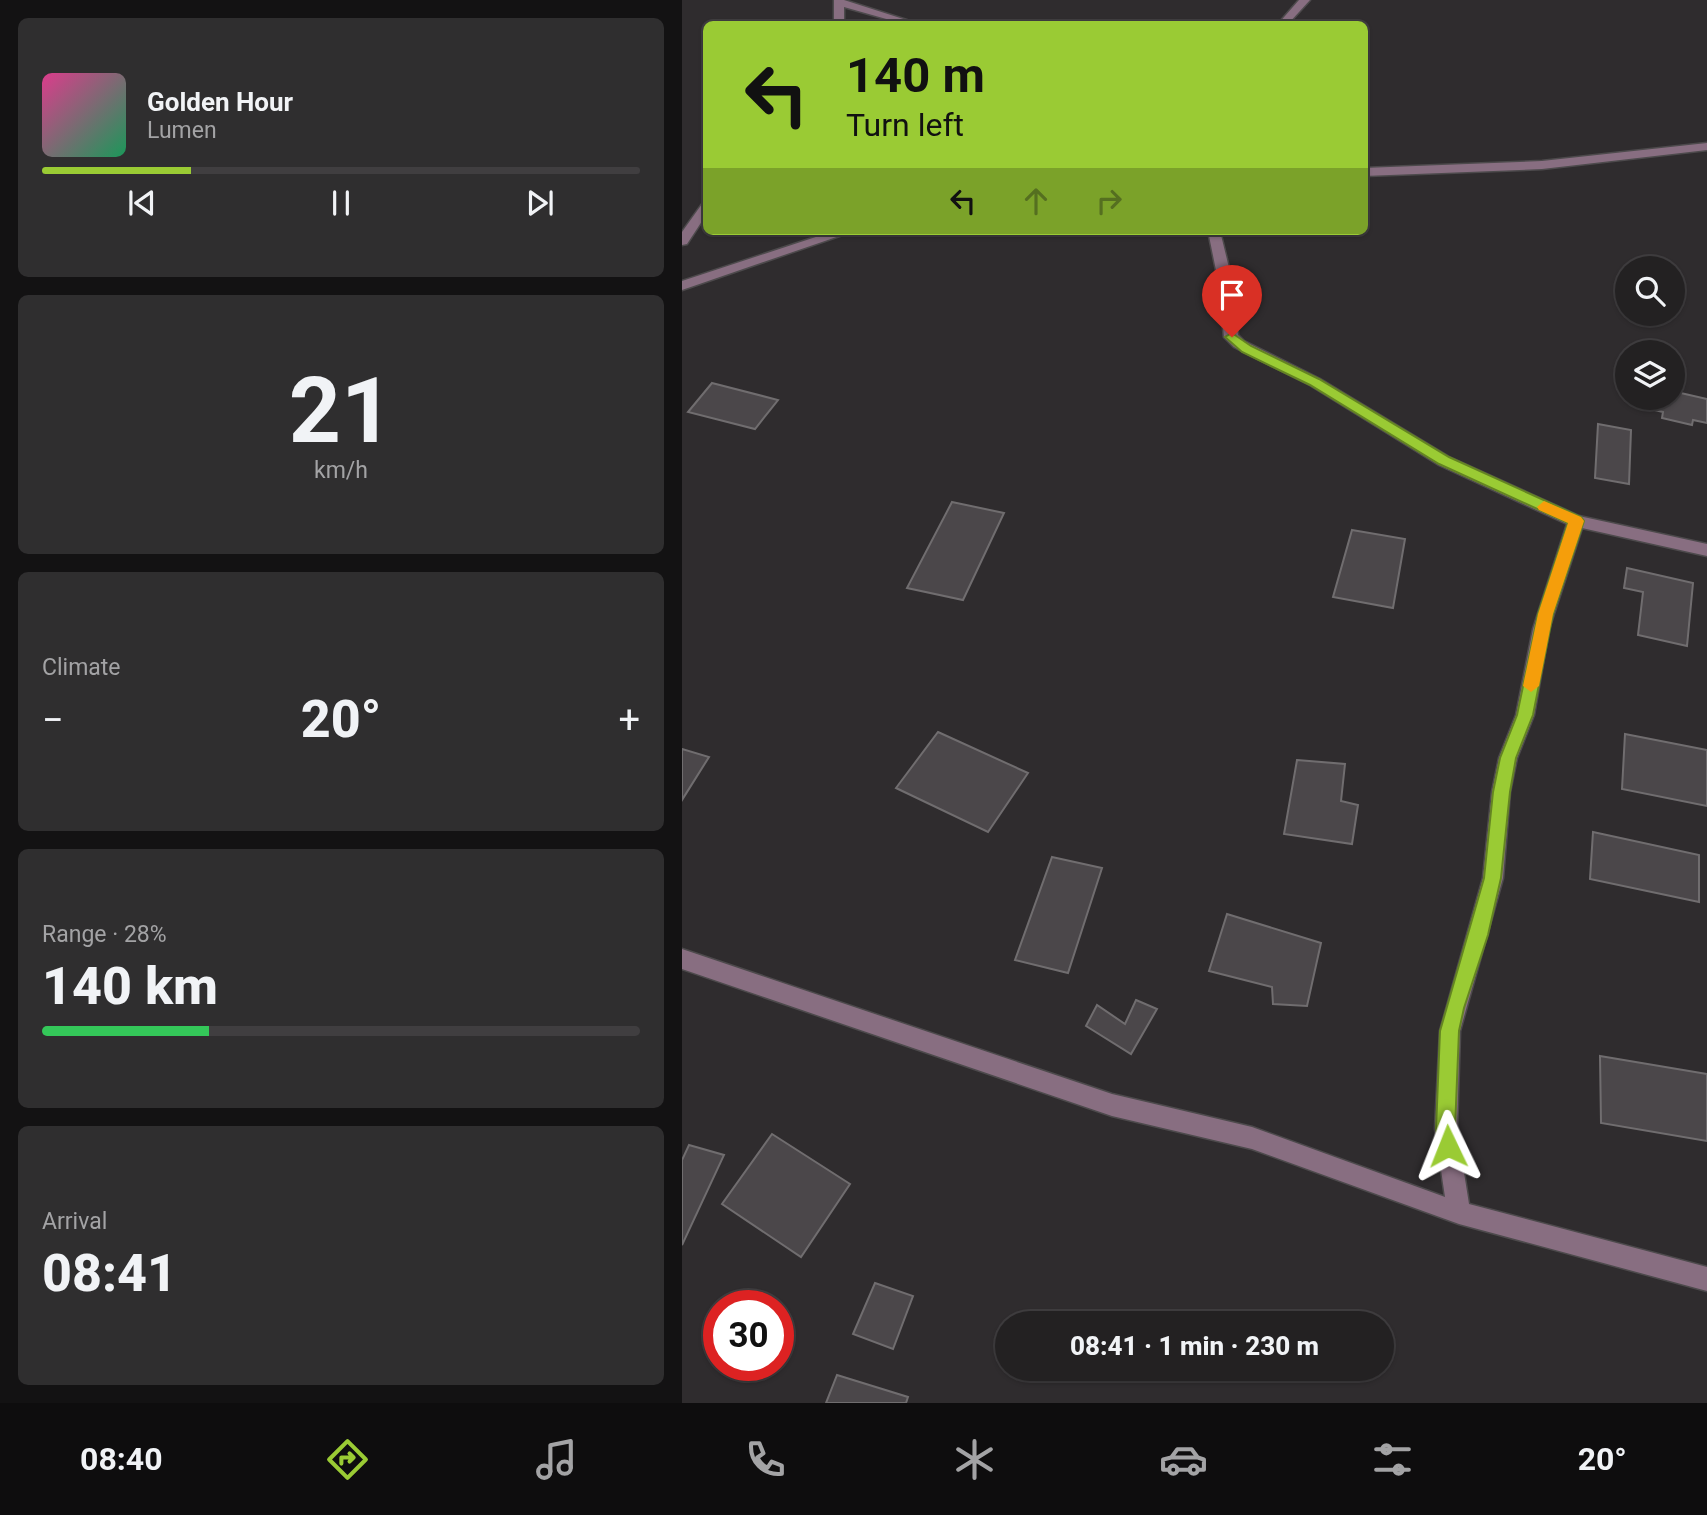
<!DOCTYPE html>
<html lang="en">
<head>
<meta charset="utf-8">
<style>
	body { margin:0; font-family:Roboto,sans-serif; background:#2f2e2f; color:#f1f3f6; height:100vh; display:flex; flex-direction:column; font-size:26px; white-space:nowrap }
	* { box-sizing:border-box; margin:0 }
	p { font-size:23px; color:#a3a3a5 }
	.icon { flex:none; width:38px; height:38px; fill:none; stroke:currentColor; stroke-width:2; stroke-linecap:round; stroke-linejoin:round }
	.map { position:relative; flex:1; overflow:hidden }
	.sheet { display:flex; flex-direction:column; gap:18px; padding:18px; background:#131213; width:682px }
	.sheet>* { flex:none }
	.top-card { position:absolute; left:21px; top:21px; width:665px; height:214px; border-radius:10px; box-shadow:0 2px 5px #0004,0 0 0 2px #403e40; background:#9acb34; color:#111; overflow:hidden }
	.fabs { position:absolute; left:933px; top:256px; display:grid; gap:14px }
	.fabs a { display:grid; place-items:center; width:70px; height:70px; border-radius:50%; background:#232122; box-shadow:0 2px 5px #0004,0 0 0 2px #403e40; font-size:35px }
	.speed { position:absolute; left:21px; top:1290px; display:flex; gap:14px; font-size:35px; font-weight:700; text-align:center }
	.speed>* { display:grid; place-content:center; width:91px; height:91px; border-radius:50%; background:#232122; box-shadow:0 2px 5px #0004,0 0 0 2px #403e40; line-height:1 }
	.speed .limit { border:10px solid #d22; background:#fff; color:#111 }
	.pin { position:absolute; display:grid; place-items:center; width:60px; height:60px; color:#fff; margin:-72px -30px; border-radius:50% 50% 50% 0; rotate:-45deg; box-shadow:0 0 7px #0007 }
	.pin .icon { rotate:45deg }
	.me { position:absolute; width:77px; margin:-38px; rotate:358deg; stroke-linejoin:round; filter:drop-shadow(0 0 5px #0008) }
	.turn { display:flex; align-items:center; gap:24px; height:147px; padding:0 28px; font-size:32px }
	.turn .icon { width:91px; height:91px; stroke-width:2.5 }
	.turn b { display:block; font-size:49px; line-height:60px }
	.lanes { display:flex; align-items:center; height:66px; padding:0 28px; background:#0003; justify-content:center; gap:35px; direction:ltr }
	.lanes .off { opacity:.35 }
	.big { font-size:52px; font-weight:800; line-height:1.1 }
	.sheet .tile { flex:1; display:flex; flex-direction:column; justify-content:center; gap:10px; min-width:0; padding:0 24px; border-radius:10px; background:#2f2e2f }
	.sheet .dial { align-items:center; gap:0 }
	.dial b { font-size:91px; line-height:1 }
	.song { display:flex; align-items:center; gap:21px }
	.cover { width:84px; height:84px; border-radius:10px; background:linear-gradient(135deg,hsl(330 70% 55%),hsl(150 70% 35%)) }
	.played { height:7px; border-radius:4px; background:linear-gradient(90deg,#9acb34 25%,#403e40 25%) }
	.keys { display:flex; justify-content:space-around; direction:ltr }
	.heat { display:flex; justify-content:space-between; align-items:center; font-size:38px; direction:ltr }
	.charge { height:10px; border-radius:5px; background:linear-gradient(90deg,#34c759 28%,#403e40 0) }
	.trip { position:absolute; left:313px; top:1311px; width:399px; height:70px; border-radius:35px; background:#232122; box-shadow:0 2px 5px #0004,0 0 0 2px #403e40; font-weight:800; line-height:70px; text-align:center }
	.menu { display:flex; height:112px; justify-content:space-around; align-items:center; background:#0e0d0e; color:#a3a3a5 }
	.menu .icon { width:49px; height:49px }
	.menu .selected { color:#9acb34 }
	.menu b { font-size:32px; color:#f1f3f6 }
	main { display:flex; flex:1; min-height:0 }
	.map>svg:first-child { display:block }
	.building { fill:#4b474a; stroke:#706d6f; stroke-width:2 }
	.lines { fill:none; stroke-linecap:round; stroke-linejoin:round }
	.minor-casing { stroke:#4d4a4c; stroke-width:3 }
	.minor { fill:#886e81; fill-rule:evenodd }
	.route { fill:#9acb34; stroke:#648422; stroke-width:2 }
	.slow { fill:#f59e0b }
</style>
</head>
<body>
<main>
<section class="sheet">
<div class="tile">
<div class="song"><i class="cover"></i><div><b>Golden Hour</b><p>Lumen</p></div></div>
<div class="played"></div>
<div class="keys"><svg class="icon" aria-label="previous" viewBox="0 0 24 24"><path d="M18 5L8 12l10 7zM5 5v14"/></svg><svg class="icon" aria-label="pause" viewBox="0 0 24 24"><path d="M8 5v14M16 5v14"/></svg><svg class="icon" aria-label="next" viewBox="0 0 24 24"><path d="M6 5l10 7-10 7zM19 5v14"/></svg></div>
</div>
<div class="tile dial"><b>21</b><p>km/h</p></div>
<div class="tile"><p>Climate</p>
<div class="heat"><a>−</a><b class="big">20°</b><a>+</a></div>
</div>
<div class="tile"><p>Range · 28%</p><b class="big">140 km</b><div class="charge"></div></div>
<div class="tile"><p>Arrival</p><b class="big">08:41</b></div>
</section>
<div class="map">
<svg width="1025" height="1403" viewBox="0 0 1025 1403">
	<rect width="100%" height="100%" fill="#2f2c2e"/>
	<g class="building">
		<polygon points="30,383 96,400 73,429 6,412"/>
		<polygon points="990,391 1025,399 1025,423 1011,420 1010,425 980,418 981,412 964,408 966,399 958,397 990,397"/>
		<polygon points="916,424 949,430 947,484 913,478"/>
		<polygon points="270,502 322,513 281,600 225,588"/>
		<polygon points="670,530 723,539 711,608 651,597"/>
		<polygon points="945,568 1011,583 1005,646 956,635 961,592 942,588"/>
		<polygon points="256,732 346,773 306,832 214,788"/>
		<polygon points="943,734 1025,750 1025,806 940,789"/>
		<polygon points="0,749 27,757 0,800"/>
		<polygon points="615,760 663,764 659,801 676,805 670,844 602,834"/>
		<polygon points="911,832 1017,855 1017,902 908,879"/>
		<polygon points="370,857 420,868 386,973 333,960"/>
		<polygon points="545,914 639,943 625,1006 591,1004 590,987 527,971"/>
		<polygon points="454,1000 475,1009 449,1054 404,1026 415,1005 443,1024"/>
		<polygon points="918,1056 1025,1074 1025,1141 919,1123"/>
		<polygon points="90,1134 168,1184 119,1257 40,1204"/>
		<polygon points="7,1145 42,1155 0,1245 0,1160"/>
		<polygon points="193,1283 231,1296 211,1349 171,1334"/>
		<polygon points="155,1375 226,1397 224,1403 144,1403"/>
	</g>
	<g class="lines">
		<defs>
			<g id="minor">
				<polygon points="152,0 162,0 237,24 222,24 162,7 162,24 152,24"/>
				<polygon points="617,0 628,0 606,24 596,24"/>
				<polygon points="1025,143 1025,150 860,169 682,176 682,168 860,161"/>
				<polygon points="24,203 24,215 5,244 0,245 0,232 20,204"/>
				<polygon points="152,231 172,231 0,290 0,281"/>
				<polygon points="526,231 538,231 550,280 556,335 562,341 638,379 767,457 897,516 1025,544 1025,556 900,528 867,629 852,715 835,758 828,792 821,878 778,1031 775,1129 787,1204 1025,1267 1025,1291 777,1224 570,1149 430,1116 0,969 0,949 430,1094 570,1127 763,1197 753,1129 758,1031 801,878 810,792 817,758 834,715 851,629 885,524 757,465 628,385 552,347 542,337 536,280"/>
			</g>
		</defs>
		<use href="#minor" class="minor-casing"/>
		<use href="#minor" class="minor"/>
	</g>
	<polygon class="route" points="550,333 569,346 637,379 767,457 899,517 902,521 871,614 851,715 834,758 828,792 819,878 806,935 782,1008 777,1031 773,1129 776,1146 773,1154 766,1156 759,1154 754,1129 758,1031 802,878 811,792 818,758 835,715 856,614 886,523 757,464 628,385 560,352 543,337"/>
	<polygon class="slow" points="862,501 899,517 902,521 871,614 857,686 849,692 841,686 856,614 886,523 857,510 855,507"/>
</svg>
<div class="fabs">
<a><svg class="icon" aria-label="search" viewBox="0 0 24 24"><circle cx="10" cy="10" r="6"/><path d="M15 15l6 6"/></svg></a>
<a><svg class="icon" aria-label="layers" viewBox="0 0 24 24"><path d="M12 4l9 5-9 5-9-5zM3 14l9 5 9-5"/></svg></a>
</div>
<div class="speed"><div class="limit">30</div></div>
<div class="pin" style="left:550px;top:337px;background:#d93025"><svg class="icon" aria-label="arrive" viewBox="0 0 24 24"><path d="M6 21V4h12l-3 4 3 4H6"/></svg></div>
<svg class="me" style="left:766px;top:1146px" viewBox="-20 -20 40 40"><path d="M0-17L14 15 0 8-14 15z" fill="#9acb34" stroke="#fff" stroke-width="4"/></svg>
<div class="trip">08:41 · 1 min · 230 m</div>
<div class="top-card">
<div class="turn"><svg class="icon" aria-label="left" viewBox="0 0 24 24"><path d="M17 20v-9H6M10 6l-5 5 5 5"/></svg><div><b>140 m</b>Turn left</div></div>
<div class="lanes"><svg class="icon" aria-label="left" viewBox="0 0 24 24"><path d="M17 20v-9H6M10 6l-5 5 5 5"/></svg><svg class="icon off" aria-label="ahead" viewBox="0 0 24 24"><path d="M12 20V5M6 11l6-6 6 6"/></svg><svg class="icon off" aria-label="right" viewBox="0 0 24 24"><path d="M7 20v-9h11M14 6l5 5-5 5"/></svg></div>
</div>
</div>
</main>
<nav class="menu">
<b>08:40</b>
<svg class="icon selected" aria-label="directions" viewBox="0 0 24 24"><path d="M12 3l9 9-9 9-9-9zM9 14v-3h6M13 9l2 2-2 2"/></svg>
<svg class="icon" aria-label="music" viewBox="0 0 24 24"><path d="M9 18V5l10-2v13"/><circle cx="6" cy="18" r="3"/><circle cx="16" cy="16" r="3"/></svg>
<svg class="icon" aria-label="phone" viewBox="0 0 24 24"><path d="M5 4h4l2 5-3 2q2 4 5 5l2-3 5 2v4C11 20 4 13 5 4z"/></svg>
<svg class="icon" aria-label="climate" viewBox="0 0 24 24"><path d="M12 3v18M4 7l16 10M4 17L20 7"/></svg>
<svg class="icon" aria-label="car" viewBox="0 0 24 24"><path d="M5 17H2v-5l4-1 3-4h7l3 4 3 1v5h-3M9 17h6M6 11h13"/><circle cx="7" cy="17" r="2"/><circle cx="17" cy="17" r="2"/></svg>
<svg class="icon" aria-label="filters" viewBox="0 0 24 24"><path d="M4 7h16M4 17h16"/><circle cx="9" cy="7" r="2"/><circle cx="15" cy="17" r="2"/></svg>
<b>20°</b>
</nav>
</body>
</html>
